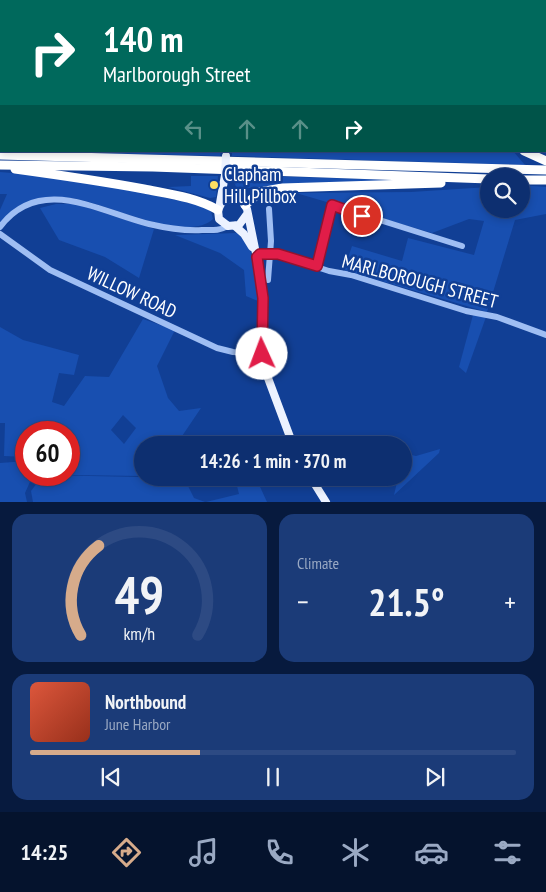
<!DOCTYPE html>
<html lang="en">
<head>
<meta charset="utf-8">
<style>
	body { margin:0; font-family:"PT Sans Narrow",sans-serif; background:#1b3b78; color:#f1f3f6; height:100vh; display:flex; flex-direction:column; font-size:19px; white-space:nowrap }
	* { box-sizing:border-box; margin:0 }
	p { font-size:16px; color:#9aa9c3 }
	.icon { flex:none; width:28px; height:28px; fill:none; stroke:currentColor; stroke-width:2; stroke-linecap:round; stroke-linejoin:round }
	.map { position:relative; height:502px; overflow:hidden }
	.drawer { display:flex; flex-direction:column; gap:12px; padding:12px; background:#071a3e; flex:1 }
	.drawer>* { flex:none }
	.banner { position:absolute; left:0px; top:0px; width:546px; height:152px; box-shadow:0 2px 8px #0003,0 0 0 1px #2d4a83; background:#00695c; color:#fff; overflow:hidden }
	.controls { position:absolute; left:480px; top:168px; display:grid; gap:10px }
	.controls a { display:grid; place-items:center; width:50px; height:50px; border-radius:50%; background:#0d2f70; box-shadow:0 2px 8px #0003,0 0 0 1px #2d4a83; font-size:25px }
	.speed { position:absolute; left:15px; top:421px; display:flex; gap:10px; font-size:25px; font-weight:700; text-align:center }
	.speed>* { display:grid; place-content:center; width:65px; height:65px; border-radius:50%; background:#0d2f70; box-shadow:0 2px 8px #0003,0 0 0 1px #2d4a83; line-height:1 }
	.speed .limit { border:8px solid #d22; background:#fff; color:#111 }
	.pin { position:absolute; display:grid; place-items:center; width:42px; height:42px; color:#fff; margin:-21px; border:2px solid #fff; border-radius:50%; box-shadow:0 1px 5px #0007 }
	.me { position:absolute; width:55px; margin:-28px; rotate:358deg; stroke-linejoin:round; filter:drop-shadow(0 0 4px #0008) }
	.turn { display:flex; align-items:center; gap:18px; height:105px; padding:0 20px; font-size:22px }
	.turn .icon { width:65px; height:65px; stroke-width:2.5 }
	.turn b { display:block; font-size:35px; line-height:42px }
	.lanes { display:flex; align-items:center; height:48px; padding:0 20px; background:#0003; justify-content:center; gap:25px; direction:ltr }
	.lanes .off { opacity:.35 }
	.big { font-size:38px; font-weight:600; line-height:1.1 }
	.drawer .widget { flex:1; display:flex; flex-direction:column; justify-content:center; gap:8px; min-width:0; padding:0 18px; border-radius:15px; background:#1b3b78 }
	.drawer .dial { align-items:center; gap:0 }
	.dial svg { height:130px; overflow:visible; fill:none; stroke:#2d4a83; stroke-width:7; stroke-linecap:round; text-anchor:middle }
	.dial text { fill:#f1f3f6; stroke:none }
	.song { display:flex; align-items:center; gap:15px }
	.cover { width:60px; height:60px; border-radius:8px; background:linear-gradient(135deg,hsl(10 70% 55%),hsl(10 70% 35%)) }
	.played { height:5px; border-radius:2px; background:linear-gradient(90deg,#d6ab8b 35%,#2d4a83 35%) }
	.keys { display:flex; justify-content:space-around; direction:ltr }
	.heat { display:flex; justify-content:space-between; align-items:center; font-size:28px; direction:ltr }
	.drawer .tiles { flex:1; display:grid; gap:12px; grid-template-columns:1fr 1fr }
	.widget:last-child { grid-column:span 2 }
	.trip { position:absolute; left:134px; top:436px; width:278px; height:50px; border-radius:25px; background:#0d2f70; box-shadow:0 2px 8px #0003,0 0 0 1px #2d4a83; font-weight:600; line-height:50px; text-align:center }
	.menu { display:flex; height:80px; justify-content:space-around; align-items:center; background:#05132d; color:#9aa9c3 }
	.menu .icon { width:35px; height:35px }
	.menu .selected { color:#d6ab8b }
	.menu b { font-size:22px; color:#f1f3f6 }
	.map>svg:first-child { display:block }
	.green { fill:#184fb0; fill-rule:evenodd }
	.lines { fill:none; stroke-linecap:round; stroke-linejoin:round }
	.minor { stroke:#9fbef3; stroke-width:6 }
	.major { stroke:#ecf2ff; stroke-width:8 }
	.highway { stroke:#fff; stroke-width:9 }
	.major-bridge { stroke:#ecf2ff; stroke-width:8 }
	.route-casing { stroke:#92132f; stroke-width:12 }
	.route { stroke:#e11d48; stroke-width:9 }
	.poi-dot { fill:#ffe062; stroke:#113f95; stroke-width:2 }
	.labels { text-anchor:middle; dominant-baseline:central; stroke-width:5; stroke-linejoin:round; paint-order:stroke }
	.poi-label { font-size:19px; fill:#fff; stroke:#113f95; text-anchor:start }
	.street-label { font-size:19px; fill:#fff; stroke:#113f95 }
</style>
</head>
<body>
<div class="map">
<svg width="546" height="502" viewBox="0 0 546 502">
	<rect width="100%" height="100%" fill="#113f95"/>
	<g class="green">
		<polygon points="359,0 546,0 546,71 545,1"/>
		<polygon points="13,151 221,151 220,156"/>
		<polygon points="232,151 513,151 525,165 232,156"/>
		<path d="M 0,172 L 80,179 L 203,206 L 211,211 L 213,219 C 188,243 111,206 81,200 C 69,197 55,197 42,199 C 31,200 10,218 0,225 L 0,210 L 7,194 L 0,194 Z"/>
		<polygon points="231,175 433,181 307,183 237,189"/>
		<polygon points="191,176 218,176 216,197 210,198 168,187 191,186"/>
		<polygon points="521,185 546,187 546,214 515,220 487,312 344,270 352,246 402,261 408,238 474,255 484,221 469,219 432,233 296,193 411,192 489,187 489,209 521,209"/>
		<polygon points="56,204 76,204 154,229 139,278 105,257 59,240 40,208"/>
		<path d="M 237,233 C 257,247 255,279 258,301 L 246,296 L 244,270 L 220,253 L 175,235 Z"/>
		<polygon points="473,315 486,317 466,373 459,367"/>
		<path d="M 143,319 L 175,330 L 157,366 L 168,398 L 179,411 L 201,408 L 176,445 L 142,445 L 142,476 L 73,475 L 69,472 L 69,432 L 26,432 L 26,457 L 4,456 L 5,423 L 0,423 L 0,327 L 23,340 L 79,355 L 74,375 L 59,373 L 52,402 L 64,406 L 85,376 L 109,377 ZM 123,415 L 136,428 L 124,444 L 111,430 Z"/>
		<polygon points="440,449 439,453 394,495 398,478 402,478 403,453 416,456"/>
		<polygon points="26,461 26,475 33,475 25,493 27,502 0,502 0,463"/>
		<polygon points="43,475 184,478 194,498 205,502 33,502 31,491"/>
		<polygon points="235,478 256,478 267,502 206,502 239,494"/>
	</g>
	<g class="lines">
		<g class="minor">
			<polyline points="40,0 41,1"/>
			<polyline points="98,0 100,1"/>
			<polyline points="287,0 291,1"/>
			<polyline points="119,1 120,0"/>
			<polyline points="180,1 180,0"/>
			<polyline points="209,1 209,0"/>
			<path d="M 0,227 C 40,174 100,212 149,224 C 166,228 184,231 202,230 C 212,230 219,231 228,226"/>
			<polyline points="0,234 50,270 217,348 233,352 262,354"/>
			<polyline points="257,257 260,254 277,254 329,271 351,275 466,311 497,317 546,335"/>
			<polyline points="317,266 332,205 462,246"/>
			<polyline points="268,280 271,241 269,209"/>
		</g>
		<g class="major">
			<polyline points="242,0 242,1"/>
			<polyline points="0,40 1,40"/>
			<polyline points="545,76 546,76"/>
			<polyline points="545,85 546,85"/>
			<polyline points="220,203 225,175"/>
			<polyline points="247,214 239,225 228,226 219,219 218,210 222,202 234,198 242,201 247,209 262,283 262,362 293,445"/>
			<polyline points="235,226 244,234 252,247"/>
			<polyline points="311,478 326,502"/>
		</g>
		<g class="highway">
			<polyline points="524,151 546,161"/>
			<polyline points="0,155 546,170"/>
			<polyline points="0,165 153,167 489,179"/>
			<path d="M 15,169 C 59,175 101,181 144,189 C 169,194 195,197 218,210"/>
			<polyline points="521,180 546,180"/>
			<polyline points="245,205 260,192 282,188 441,183"/>
		</g>
		<polyline class="major-bridge" points="225,175 226,156"/>
	</g>
	<g class="lines">
		<defs>
			<polyline id="route" points="262,354 263,298 257,257 260,254 278,254 317,266 332,205 362,216"/>
		</defs>
		<use href="#route" class="route-casing"/>
		<use href="#route" class="route"/>
	</g>
	<circle class="poi-dot" cx="214" cy="185" r="5"/>
	<g class="labels">
		<g class="poi-label">
			<text x="224" y="174">Clapham<tspan x="224" dy="22">Hill Pillbox</tspan></text>
		</g>
		<g class="street-label">
			<text transform="translate(420 281) rotate(15)">MARLBOROUGH STREET</text>
			<text transform="translate(132 292) rotate(25)">WILLOW ROAD</text>
		</g>
	</g>
</svg>
<div class="controls">
<a><svg class="icon" aria-label="search" viewBox="0 0 24 24"><circle cx="10" cy="10" r="6"/><path d="M15 15l6 6"/></svg></a>
</div>
<div class="speed"><div class="limit">60</div></div>
<div class="pin" style="left:362px;top:216px;background:#d93025"><svg class="icon" aria-label="arrive" viewBox="0 0 24 24"><path d="M6 21V4h12l-3 4 3 4H6"/></svg></div>
<svg class="me" style="left:262px;top:354px" viewBox="-20 -20 40 40"><circle r="19" fill="#fff"/><path d="M0-13L10 11 0 6-10 11z" fill="#e11d48"/></svg>
<div class="trip">14:26 · 1 min · 370 m</div>
<div class="banner">
<div class="turn"><svg class="icon" aria-label="right" viewBox="0 0 24 24"><path d="M7 20v-9h11M14 6l5 5-5 5"/></svg><div><b>140 m</b>Marlborough Street</div></div>
<div class="lanes"><svg class="icon off" aria-label="left" viewBox="0 0 24 24"><path d="M17 20v-9H6M10 6l-5 5 5 5"/></svg><svg class="icon off" aria-label="ahead" viewBox="0 0 24 24"><path d="M12 20V5M6 11l6-6 6 6"/></svg><svg class="icon off" aria-label="ahead" viewBox="0 0 24 24"><path d="M12 20V5M6 11l6-6 6 6"/></svg><svg class="icon" aria-label="right" viewBox="0 0 24 24"><path d="M7 20v-9h11M14 6l5 5-5 5"/></svg></div>
</div>
</div>
<section class="drawer">
<div class="tiles">
<div class="widget dial"><svg viewBox="0 0 100 80">
<path d="M14 69A42 42 0 1 1 86 69"/>
<path d="M14 69A42 42 0 0 1 25 14" stroke="#d6ab8b"/>
<text x="50" y="56" font-size="32" font-weight="700">49</text>
<text x="50" y="72" font-size="11">km/h</text>
</svg></div>
<div class="widget"><p>Climate</p>
<div class="heat"><a>−</a><b class="big">21.5°</b><a>+</a></div>
</div>
<div class="widget">
<div class="song"><i class="cover"></i><div><b>Northbound</b><p>June Harbor</p></div></div>
<div class="played"></div>
<div class="keys"><svg class="icon" aria-label="previous" viewBox="0 0 24 24"><path d="M18 5L8 12l10 7zM5 5v14"/></svg><svg class="icon" aria-label="pause" viewBox="0 0 24 24"><path d="M8 5v14M16 5v14"/></svg><svg class="icon" aria-label="next" viewBox="0 0 24 24"><path d="M6 5l10 7-10 7zM19 5v14"/></svg></div>
</div>
</div>
</section>
<nav class="menu">
<b>14:25</b>
<svg class="icon selected" aria-label="directions" viewBox="0 0 24 24"><path d="M12 3l9 9-9 9-9-9zM9 14v-3h6M13 9l2 2-2 2"/></svg>
<svg class="icon" aria-label="music" viewBox="0 0 24 24"><path d="M9 18V5l10-2v13"/><circle cx="6" cy="18" r="3"/><circle cx="16" cy="16" r="3"/></svg>
<svg class="icon" aria-label="phone" viewBox="0 0 24 24"><path d="M5 4h4l2 5-3 2q2 4 5 5l2-3 5 2v4C11 20 4 13 5 4z"/></svg>
<svg class="icon" aria-label="climate" viewBox="0 0 24 24"><path d="M12 3v18M4 7l16 10M4 17L20 7"/></svg>
<svg class="icon" aria-label="car" viewBox="0 0 24 24"><path d="M5 17H2v-5l4-1 3-4h7l3 4 3 1v5h-3M9 17h6M6 11h13"/><circle cx="7" cy="17" r="2"/><circle cx="17" cy="17" r="2"/></svg>
<svg class="icon" aria-label="filters" viewBox="0 0 24 24"><path d="M4 7h16M4 17h16"/><circle cx="9" cy="7" r="2"/><circle cx="15" cy="17" r="2"/></svg>
</nav>
</body>
</html>
